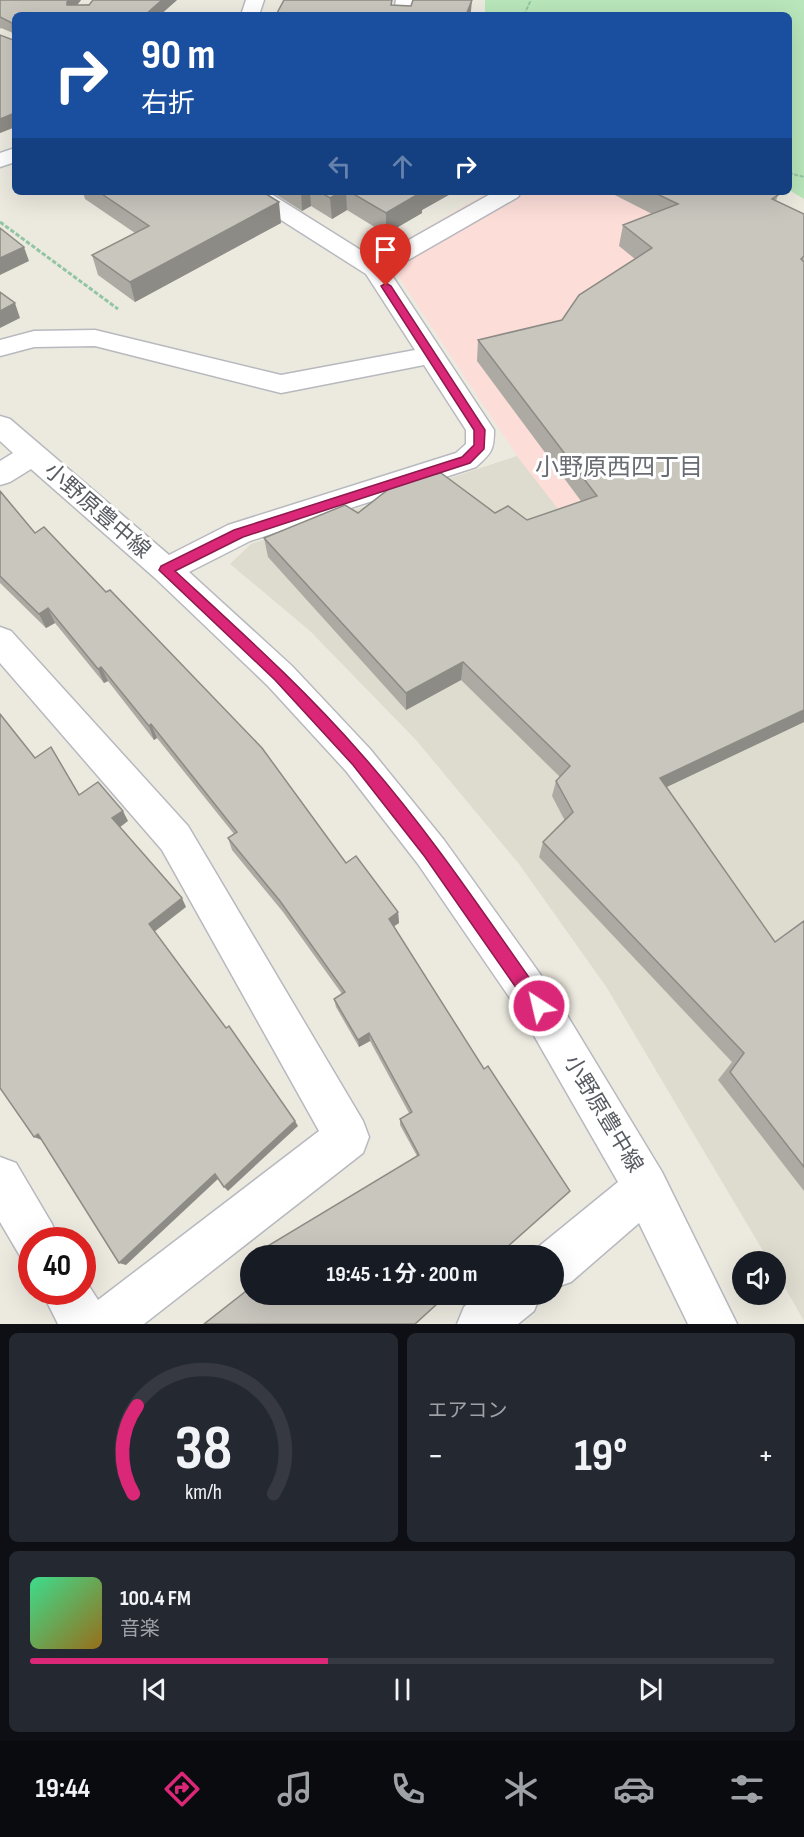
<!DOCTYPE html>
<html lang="ja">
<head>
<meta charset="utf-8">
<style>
	body { margin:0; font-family:"Sofia Sans Condensed","Noto Sans JP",sans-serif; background:#242831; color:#f1f3f6; height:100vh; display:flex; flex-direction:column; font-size:22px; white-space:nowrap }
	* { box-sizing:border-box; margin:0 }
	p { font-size:20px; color:#9ea1a6 }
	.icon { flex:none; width:33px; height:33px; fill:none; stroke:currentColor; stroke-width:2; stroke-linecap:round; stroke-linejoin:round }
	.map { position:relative; height:1324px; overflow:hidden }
	.drawer { display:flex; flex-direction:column; gap:9px; padding:9px; background:#0d0f14; flex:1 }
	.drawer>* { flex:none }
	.hud { position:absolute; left:12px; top:12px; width:780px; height:183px; border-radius:9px; box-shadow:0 6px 24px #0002; background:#1a4fa0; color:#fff; overflow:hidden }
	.fabs { position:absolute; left:732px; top:1251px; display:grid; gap:12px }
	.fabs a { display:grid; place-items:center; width:54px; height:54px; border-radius:50%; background:#171b24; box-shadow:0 6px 24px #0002; font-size:30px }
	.speed { position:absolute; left:18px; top:1227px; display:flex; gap:12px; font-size:30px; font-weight:700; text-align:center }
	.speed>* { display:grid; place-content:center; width:78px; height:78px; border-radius:50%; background:#171b24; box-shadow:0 6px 24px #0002; line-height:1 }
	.speed .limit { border:9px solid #d22; background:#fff; color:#111 }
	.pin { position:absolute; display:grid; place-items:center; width:51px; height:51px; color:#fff; margin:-62px -26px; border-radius:50% 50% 50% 0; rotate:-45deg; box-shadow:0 0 6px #0007 }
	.pin .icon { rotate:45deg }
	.me { position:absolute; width:66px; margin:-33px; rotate:325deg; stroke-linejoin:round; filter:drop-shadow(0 0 4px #0008) }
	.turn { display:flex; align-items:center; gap:21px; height:126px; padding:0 30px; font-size:27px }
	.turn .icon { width:78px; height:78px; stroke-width:2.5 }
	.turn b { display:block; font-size:42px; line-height:51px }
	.lanes { display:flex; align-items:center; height:57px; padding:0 30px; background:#0003; justify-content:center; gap:30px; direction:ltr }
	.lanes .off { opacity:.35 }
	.big { font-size:45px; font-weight:700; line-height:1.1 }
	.drawer .tile { flex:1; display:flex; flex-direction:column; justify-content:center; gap:9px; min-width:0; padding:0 21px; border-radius:9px; background:#242831 }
	.drawer .dial { align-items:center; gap:0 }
	.dial svg { height:156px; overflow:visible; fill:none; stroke:#363941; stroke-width:7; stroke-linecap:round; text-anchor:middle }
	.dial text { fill:#f1f3f6; stroke:none }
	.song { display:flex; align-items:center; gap:18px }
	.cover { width:72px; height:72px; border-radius:9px; background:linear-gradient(135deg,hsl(150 70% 55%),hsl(40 70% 35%)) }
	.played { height:6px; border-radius:3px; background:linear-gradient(90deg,#db2777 40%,#363941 40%) }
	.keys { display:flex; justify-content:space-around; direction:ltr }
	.heat { display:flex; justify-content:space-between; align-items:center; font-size:33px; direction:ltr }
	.drawer .tiles { flex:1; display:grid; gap:9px; grid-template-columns:1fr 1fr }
	.tile:last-child { grid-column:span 2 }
	.trip { position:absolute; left:240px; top:1245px; width:324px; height:60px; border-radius:30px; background:#171b24; box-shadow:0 6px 24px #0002; font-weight:700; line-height:60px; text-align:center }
	.menu { display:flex; height:96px; justify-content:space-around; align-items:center; background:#090b0e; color:#9ea1a6 }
	.menu .icon { width:42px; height:42px }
	.menu .selected { color:#db2777 }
	.menu b { font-size:27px; color:#f1f3f6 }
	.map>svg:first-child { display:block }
	.education { fill:#dedccf }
	.medical { fill:#fcddd8 }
	.green { fill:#b9e6bb }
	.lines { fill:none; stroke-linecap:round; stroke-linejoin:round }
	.minor-casing { stroke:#b7b9bf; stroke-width:3 }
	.path-far1 { stroke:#92c6a3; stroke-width:2; stroke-dasharray:4 1.5; stroke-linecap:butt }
	.path { stroke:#92c6a3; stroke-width:3; stroke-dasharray:4.5 2; stroke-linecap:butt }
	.minor { fill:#fff; fill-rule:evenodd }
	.wall { fill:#adaaa3 }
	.shaded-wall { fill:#8d8b85 }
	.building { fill:#c9c6be; stroke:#8d8b85; stroke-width:1.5 }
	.route { fill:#db2777; stroke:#8e194d; stroke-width:1.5 }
	.labels { text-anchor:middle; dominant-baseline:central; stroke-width:6; stroke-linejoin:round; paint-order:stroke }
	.street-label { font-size:22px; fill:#585b61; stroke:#fff }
	.neighbourhood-label { font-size:24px; fill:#696d73; stroke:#fff }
</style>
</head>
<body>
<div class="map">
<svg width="804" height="1324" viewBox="0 0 804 1324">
	<rect width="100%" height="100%" fill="#eceadf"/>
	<polygon class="education" points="804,424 804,1321 776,1272 776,1262 769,1261 607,988 519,864 416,740 310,631 230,564 251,544 517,456 559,509"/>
	<polygon class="medical" points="488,192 757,192 804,424 558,509 517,456 391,265 378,256"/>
	<polygon class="green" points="485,0 804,0 804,199 789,190 789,15 485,15"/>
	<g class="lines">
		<defs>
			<g id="minor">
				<polygon points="246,0 264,0 259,15 241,15"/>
				<polygon points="396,0 414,0 411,15 393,15"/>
				<polygon points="15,148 15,162 0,167 0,153"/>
				<path d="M 242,192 L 268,192 L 375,259 L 494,192 L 521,192 L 518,197 L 389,271 L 494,430 C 494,451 491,453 476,467 L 250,541 L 189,572 L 292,666 L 370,749 L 444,840 L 553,992 L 662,1172 L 737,1324 L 688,1324 L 639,1223 L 571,1282 L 554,1288 L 554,1256 L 535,1256 L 537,1248 L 618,1182 L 525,1020 L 418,864 L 346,771 L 268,686 L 155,578 L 31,469 L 10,482 L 0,485 L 0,461 L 13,453 L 0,441 L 0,416 L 10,419 L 169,555 L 228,525 L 456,453 L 466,444 L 466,430 L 424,365 L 281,393 L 95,346 L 34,347 L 0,356 L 0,340 L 34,331 L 95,330 L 281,375 L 415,350 L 366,274 L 245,197 Z"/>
				<polygon points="0,627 11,631 188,826 363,1121 369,1137 363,1153 144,1324 58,1324 42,1292 82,1292 82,1275 98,1300 319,1131 162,850 0,663"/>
				<polygon points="0,1157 16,1163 52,1224 59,1240 32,1240 32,1261 20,1256 0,1222"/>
				<polygon points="479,1294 541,1294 534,1311 518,1324 457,1324 464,1307"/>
			</g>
		</defs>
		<use href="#minor" class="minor-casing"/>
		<g class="path-far1">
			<polyline points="524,15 531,0"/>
			<polyline points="789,173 804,177"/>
		</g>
		<polyline class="path" points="0,222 118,309"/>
		<use href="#minor" class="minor"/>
	</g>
	<g class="wall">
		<polygon points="0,0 81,0 77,5 177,0 160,15 15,15 15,127 0,133 0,35 13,40 13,33 1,28 0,29"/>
		<polygon points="83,192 263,192 281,223 135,302 98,275 92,255 135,233 85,199"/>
		<polygon points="272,192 454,192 422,210 422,213 386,234 347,210 332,219 311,206 302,211"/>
		<polygon points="609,192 773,192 778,195 776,201 804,214 804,722 666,787 775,942 804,921 804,1191 718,1080 732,1062 539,857 543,842 565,821 552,796 556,781 560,777 461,680 406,710 268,557 264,538 358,513 495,513 527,520 581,501 477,361 478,340 562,320 635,259 619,246 623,225 652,214"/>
		<polygon points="0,491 35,533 346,863 398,912 399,923 394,926 484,1069 570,1191 417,1156 400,1125 400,1119 409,1113 370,1041 359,1047 336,1007 334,999 342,994 283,912 232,850 228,838 234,834 157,738 154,740 108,681 104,683 55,623 46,628 0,583"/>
	</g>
	<g class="shaded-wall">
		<polygon points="69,0 81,0 70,14 67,5 67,2"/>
		<polygon points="162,0 177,0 160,15 145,15"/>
		<polygon points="472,0 471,11 470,15 466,15"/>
		<polygon points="15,113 15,127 0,133 0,119"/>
		<polygon points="301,192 310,192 311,206 302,211"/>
		<polygon points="341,192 346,192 347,210 332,219 330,198"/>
		<polygon points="420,192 454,192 422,210 422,213 386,234 386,213"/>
		<polygon points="279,202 281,223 135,302 130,282"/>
		<polygon points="24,247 29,261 0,275 0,258"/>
		<polygon points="15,303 20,318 0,328 0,311"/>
		<polygon points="48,608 55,623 46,628 39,614"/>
		<polygon points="463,662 461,680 406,710 406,693"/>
		<polygon points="101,667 108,681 104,683 98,669"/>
		<polygon points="804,710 804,722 652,794 660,778"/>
		<polygon points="151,724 157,738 154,740 149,726"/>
		<polygon points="123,811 128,821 119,828 112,818"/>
		<polygon points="182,898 186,907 154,932 149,924"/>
		<polygon points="398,912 399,923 390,929 389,919"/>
		<polygon points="369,1033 370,1041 359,1047 358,1040"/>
		<polygon points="295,1121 298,1126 228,1191 224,1187"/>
		<polygon points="38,1134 44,1141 34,1137"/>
		<polygon points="215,1174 219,1178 126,1265 119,1263"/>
	</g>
	<g class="building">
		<polygon points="0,0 69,0 67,2 67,5 89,5 93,0 162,0 145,15 15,15 15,113 0,119 0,35 13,40 12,23 0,17"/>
		<polygon points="284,0 392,0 391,5 411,6 413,0 472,0 466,15 276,15"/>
		<polygon points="99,192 263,192 279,202 130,282 92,255 149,226"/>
		<polygon points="320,192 341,192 330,198"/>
		<polygon points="350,192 422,192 386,213"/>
		<polygon points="653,192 773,192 778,195 772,199 804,214 804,256 801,259 804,262 804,710 660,778 775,942 804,921 804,1167 730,1072 744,1053 543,842 573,812 556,781 570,766 463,662 406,693 264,538 345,505 358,513 399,481 441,473 495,513 508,506 527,520 597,496 478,340 562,320 579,295 652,248 623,225 678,204"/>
		<polygon points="0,228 24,247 0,258"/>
		<polygon points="0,292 15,303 0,311"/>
		<polygon points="0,491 35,533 44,527 106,592 110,590 262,748 346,863 356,856 398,912 389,919 484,1069 488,1066 570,1191 497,1256 263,1256 261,1250 419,1155 400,1119 412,1112 369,1033 358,1040 334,999 345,992 280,901 228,838 237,832 151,724 149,726 101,667 98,669 48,608 39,614 0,576"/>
		<polygon points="0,714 35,758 51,747 79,795 98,782 123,811 112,818 182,898 149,924 226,1028 229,1026 295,1121 224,1187 215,1174 119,1263 38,1134 34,1137 0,1088"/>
		<polygon points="250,1288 250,1294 448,1294 415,1324 204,1324"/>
	</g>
	<path class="route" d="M 386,283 L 391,286 L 485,430 L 484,449 L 470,463 L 243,537 L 175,571 C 240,631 305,689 363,756 C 430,832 486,917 545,1000 L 547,1006 L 545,1012 L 539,1015 L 533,1012 L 425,857 L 353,765 L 275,680 L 159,570 L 161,566 L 234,530 L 462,457 L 474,445 L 474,430 L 381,286 Z"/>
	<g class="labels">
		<g class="street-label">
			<text transform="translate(97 511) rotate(41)">小野原豊中線</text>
			<text transform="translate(603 1114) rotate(59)">小野原豊中線</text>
		</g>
		<g class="neighbourhood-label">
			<text x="619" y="467">小野原西四丁目</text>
		</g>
	</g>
</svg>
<div class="fabs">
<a><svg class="icon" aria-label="sound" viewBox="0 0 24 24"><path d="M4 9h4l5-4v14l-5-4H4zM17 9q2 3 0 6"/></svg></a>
</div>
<div class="speed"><div class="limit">40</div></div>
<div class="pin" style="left:386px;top:286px;background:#d93025"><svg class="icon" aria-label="arrive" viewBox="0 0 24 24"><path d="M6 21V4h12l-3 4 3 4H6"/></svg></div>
<svg class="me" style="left:539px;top:1006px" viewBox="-20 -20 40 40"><circle r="17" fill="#db2777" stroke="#fff" stroke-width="3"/><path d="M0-11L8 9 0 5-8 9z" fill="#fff"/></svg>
<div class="trip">19:45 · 1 分 · 200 m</div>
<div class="hud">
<div class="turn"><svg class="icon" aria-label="right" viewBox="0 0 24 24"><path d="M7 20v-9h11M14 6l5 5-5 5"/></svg><div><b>90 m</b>右折</div></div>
<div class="lanes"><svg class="icon off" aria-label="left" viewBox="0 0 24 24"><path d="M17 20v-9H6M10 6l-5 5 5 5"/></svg><svg class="icon off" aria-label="ahead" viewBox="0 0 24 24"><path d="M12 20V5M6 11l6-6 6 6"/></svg><svg class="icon" aria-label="right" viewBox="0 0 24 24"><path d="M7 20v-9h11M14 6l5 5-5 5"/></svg></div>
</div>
</div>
<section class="drawer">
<div class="tiles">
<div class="tile dial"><svg viewBox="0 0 100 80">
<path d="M14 69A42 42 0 1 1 86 69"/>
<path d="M14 69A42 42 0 0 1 16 24" stroke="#db2777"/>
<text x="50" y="56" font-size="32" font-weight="700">38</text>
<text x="50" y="72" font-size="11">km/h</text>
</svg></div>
<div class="tile"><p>エアコン</p>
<div class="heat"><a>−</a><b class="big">19°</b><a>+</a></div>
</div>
<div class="tile">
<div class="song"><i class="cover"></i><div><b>100.4 FM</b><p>音楽</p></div></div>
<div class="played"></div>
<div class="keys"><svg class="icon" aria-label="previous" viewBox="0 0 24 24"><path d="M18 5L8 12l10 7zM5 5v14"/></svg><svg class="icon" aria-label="pause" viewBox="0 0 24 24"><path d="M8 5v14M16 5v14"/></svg><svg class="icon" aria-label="next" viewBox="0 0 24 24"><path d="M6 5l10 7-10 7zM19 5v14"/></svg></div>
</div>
</div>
</section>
<nav class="menu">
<b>19:44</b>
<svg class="icon selected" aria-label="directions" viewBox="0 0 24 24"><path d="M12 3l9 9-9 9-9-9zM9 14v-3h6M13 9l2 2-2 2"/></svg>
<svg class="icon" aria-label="music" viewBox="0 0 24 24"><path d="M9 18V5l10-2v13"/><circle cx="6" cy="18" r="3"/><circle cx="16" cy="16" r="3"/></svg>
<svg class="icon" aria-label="phone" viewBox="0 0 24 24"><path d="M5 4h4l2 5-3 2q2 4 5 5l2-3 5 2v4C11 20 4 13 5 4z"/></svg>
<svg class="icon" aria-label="climate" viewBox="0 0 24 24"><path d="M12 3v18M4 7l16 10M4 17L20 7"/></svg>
<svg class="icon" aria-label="car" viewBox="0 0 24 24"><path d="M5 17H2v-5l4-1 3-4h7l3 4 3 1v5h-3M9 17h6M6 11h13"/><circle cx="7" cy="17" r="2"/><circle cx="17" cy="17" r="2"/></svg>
<svg class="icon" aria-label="filters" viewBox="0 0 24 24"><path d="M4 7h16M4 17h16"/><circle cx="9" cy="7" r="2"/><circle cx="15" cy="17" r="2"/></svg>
</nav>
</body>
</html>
